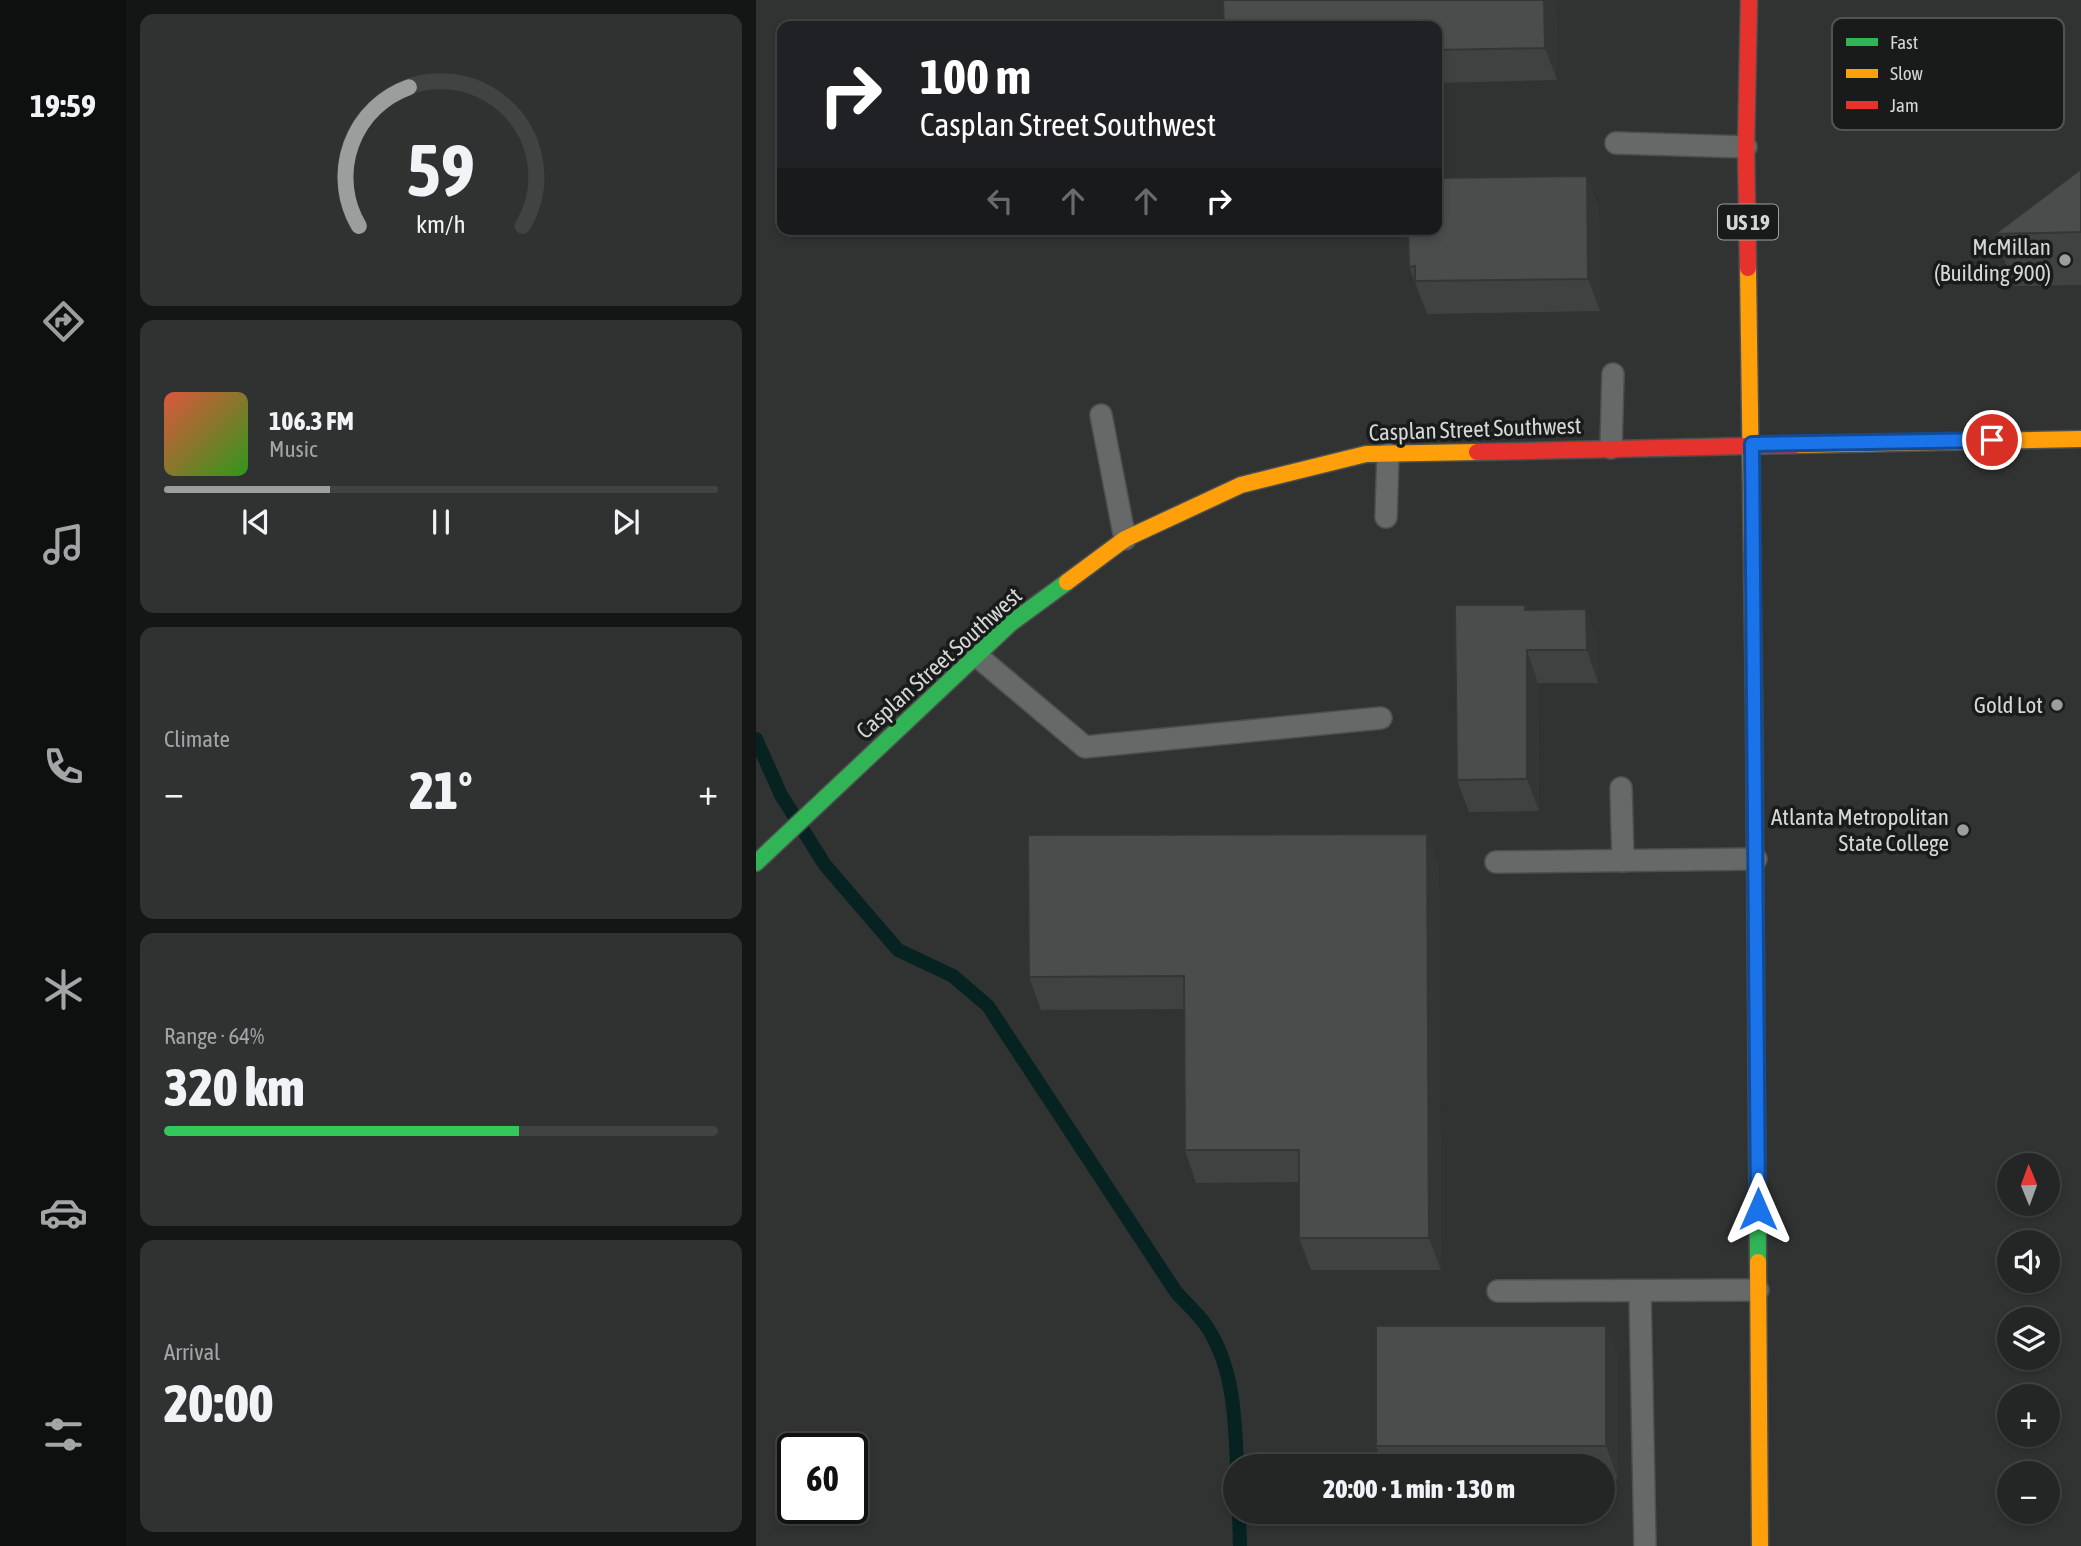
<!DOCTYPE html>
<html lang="en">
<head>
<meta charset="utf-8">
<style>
	body { margin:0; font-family:"Asap Condensed",sans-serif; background:#303232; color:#f1f3f6; height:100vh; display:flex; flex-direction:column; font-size:26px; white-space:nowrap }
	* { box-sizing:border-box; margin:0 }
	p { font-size:23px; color:#a3a5a7 }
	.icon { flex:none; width:38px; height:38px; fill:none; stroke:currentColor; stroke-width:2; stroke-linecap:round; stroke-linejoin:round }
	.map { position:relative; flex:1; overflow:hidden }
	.panel { display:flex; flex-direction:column; gap:14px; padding:14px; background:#141515; width:630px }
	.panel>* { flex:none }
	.banner { position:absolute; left:21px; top:21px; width:665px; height:214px; border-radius:14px; box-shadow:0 4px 10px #0003,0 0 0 2px #414343; background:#202124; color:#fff; overflow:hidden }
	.needle { width:46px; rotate:359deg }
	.tools { position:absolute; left:1241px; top:1153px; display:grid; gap:14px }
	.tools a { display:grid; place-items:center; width:63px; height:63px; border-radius:50%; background:#242626; box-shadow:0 4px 10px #0003,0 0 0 2px #414343; font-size:35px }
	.speed { position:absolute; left:21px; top:1433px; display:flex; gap:14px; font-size:35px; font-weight:700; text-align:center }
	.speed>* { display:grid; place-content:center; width:91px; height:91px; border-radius:50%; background:#242626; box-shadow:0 4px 10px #0003,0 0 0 2px #414343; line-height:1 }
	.speed .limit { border:4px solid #111; border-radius:10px; background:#fff; color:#111 }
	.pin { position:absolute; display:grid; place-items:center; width:60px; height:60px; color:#fff; margin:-30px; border:4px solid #fff; border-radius:50%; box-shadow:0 2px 7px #0007 }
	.me { position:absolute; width:77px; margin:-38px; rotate:0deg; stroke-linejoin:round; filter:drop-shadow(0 0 5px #0008) }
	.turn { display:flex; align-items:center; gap:24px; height:147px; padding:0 28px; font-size:32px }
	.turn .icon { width:91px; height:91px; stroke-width:2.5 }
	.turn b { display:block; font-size:49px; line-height:60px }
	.lanes { display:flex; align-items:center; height:66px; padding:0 28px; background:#0003; justify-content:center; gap:35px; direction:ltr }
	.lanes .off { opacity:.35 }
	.big { font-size:52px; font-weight:800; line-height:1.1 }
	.panel .widget { flex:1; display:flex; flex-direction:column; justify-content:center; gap:10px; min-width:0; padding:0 24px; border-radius:14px; background:#303232 }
	.panel .dial { align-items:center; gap:0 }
	.dial svg { height:182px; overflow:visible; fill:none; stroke:#414343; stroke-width:7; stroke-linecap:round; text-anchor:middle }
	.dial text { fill:#f1f3f6; stroke:none }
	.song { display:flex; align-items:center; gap:21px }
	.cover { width:84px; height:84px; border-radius:10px; background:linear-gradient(135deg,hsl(10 70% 55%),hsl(110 70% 35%)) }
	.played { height:7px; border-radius:4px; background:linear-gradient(90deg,#9b9e9d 30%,#414343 30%) }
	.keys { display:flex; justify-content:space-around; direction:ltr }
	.heat { display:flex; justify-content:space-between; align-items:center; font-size:38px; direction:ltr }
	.charge { height:10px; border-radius:5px; background:linear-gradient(90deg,#34c759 64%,#414343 0) }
	.trip { position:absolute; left:467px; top:1454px; width:392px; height:70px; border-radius:35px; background:#242626; box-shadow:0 4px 10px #0003,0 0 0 2px #414343; font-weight:800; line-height:70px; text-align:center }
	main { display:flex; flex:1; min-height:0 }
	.dock { display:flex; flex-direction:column; width:126px; justify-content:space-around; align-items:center; background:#0e0f0f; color:#a3a5a7 }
	.dock .icon { width:49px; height:49px }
	.dock .selected { color:#9b9e9d }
	.dock b { font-size:32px; color:#f1f3f6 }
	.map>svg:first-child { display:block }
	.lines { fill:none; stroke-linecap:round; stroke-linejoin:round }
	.stream { stroke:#062221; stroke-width:14 }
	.lane-casing { stroke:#4d504f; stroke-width:24 }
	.fast-casing { stroke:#4d504f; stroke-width:19 }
	.slow-casing { stroke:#4d504f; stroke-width:19 }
	.jam-casing { stroke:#4d504f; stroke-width:19 }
	.lane { stroke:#676969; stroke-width:21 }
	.fast { stroke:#30b455; stroke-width:16 }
	.slow { stroke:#ff9f0a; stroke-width:16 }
	.jam { stroke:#e5322d; stroke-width:16 }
	.wall { fill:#404242 }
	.shaded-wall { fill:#343636 }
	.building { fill:#4b4d4d; stroke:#343636; stroke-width:2 }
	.route-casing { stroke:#114b97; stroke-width:18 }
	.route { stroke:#1a73e8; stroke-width:12 }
	.poi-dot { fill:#9b9e9d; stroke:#191b1b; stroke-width:2.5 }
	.labels { text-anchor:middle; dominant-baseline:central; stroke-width:7; stroke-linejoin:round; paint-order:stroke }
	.shield { fill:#191b1b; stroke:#9c9f9e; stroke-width:2 }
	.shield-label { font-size:21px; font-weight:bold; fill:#d4d7d6 }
	.poi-label { font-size:23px; fill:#d4d7d6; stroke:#191b1b; text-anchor:end }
	.street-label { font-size:23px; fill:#d4d7d6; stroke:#191b1b }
	.key { fill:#191b1b; stroke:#515353; stroke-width:2 }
	.key-label { font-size:19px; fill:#d4d7d6 }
</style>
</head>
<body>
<main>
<nav class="dock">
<b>19:59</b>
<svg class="icon selected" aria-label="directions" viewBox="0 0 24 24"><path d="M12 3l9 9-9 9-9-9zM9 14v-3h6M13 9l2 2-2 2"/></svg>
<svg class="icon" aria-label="music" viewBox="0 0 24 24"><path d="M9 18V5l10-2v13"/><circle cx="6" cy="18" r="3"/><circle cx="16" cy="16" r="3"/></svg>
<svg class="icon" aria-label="phone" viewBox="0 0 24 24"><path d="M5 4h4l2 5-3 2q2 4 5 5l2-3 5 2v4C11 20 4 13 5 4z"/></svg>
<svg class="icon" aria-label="climate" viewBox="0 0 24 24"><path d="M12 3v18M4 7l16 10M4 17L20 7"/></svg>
<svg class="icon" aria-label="car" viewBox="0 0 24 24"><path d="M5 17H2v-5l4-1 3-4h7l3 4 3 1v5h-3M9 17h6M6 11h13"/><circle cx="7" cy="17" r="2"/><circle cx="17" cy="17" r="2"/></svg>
<svg class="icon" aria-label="filters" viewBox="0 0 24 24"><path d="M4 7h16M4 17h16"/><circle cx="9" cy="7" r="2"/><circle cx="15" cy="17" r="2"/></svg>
</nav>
<section class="panel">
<div class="widget dial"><svg viewBox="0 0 100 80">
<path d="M14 69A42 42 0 1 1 86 69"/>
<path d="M14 69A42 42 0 0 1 36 8" stroke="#9b9e9d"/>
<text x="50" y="56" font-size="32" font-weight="700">59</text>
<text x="50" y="72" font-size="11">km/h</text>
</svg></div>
<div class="widget">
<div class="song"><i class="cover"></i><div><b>106.3 FM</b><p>Music</p></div></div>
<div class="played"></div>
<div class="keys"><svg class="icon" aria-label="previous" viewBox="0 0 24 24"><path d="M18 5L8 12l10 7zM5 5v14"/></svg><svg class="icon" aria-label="pause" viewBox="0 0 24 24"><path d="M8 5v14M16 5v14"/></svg><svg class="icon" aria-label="next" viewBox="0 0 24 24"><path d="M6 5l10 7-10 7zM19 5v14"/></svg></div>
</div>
<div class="widget"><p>Climate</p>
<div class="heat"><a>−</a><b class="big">21°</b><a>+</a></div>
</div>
<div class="widget"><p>Range · 64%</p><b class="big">320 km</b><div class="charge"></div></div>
<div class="widget"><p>Arrival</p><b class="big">20:00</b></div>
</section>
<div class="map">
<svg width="1325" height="1546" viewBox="0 0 1325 1546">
	<rect width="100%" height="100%" fill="#303332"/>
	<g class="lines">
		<g class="stream">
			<path d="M 0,739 L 25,795 L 69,865 L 142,950 L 197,976 L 232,1006 L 420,1292 C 429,1302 441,1313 449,1324 C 478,1366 479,1418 481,1466"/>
			<polyline points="483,1512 484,1546"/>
		</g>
		<defs>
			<g id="lane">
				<polyline points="860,143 990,147"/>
				<polyline points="345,415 369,539"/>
				<polyline points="855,448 857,374"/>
				<polyline points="630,517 632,454"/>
				<polyline points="221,656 329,747 625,718"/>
				<polyline points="865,788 867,861"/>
				<polyline points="740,862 1000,859"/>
				<polyline points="742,1291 1002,1290"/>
				<polyline points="884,1291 889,1546"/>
			</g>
			<g id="fast">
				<polyline points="998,705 1002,1262"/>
				<polyline points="0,863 255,623 311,582"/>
			</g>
			<g id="slow">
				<polyline points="992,268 998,705"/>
				<polyline points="1039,445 1325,439"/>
				<polyline points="311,582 369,539 485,485 610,454 721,452"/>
				<polyline points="1002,1262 1004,1546"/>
			</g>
			<g id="jam">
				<polyline points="992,268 990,147 993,0"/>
				<polyline points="721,452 1039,445"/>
			</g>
		</defs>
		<use href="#lane" class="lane-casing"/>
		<use href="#fast" class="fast-casing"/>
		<use href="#slow" class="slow-casing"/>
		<use href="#jam" class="jam-casing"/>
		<use href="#lane" class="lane"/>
		<use href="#fast" class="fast"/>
		<use href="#slow" class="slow"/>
		<use href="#jam" class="jam"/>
	</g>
	<g class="wall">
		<polygon points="467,0 800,0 801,80 681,83 681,26"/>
		<polygon points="1325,169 1325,285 1258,286 1239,234"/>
		<polygon points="831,176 843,209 844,311 671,314 653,267"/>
		<polygon points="769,605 771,610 842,642 842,683 782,683 783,811 713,812 701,780"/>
		<polygon points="671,834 683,867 685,1270 555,1270 543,1238 543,1182 440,1183 429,1150 428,1009 285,1010 273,977"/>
		<polygon points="850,1326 862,1359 862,1479 847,1479 847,1466 627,1466 620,1446"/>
	</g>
	<g class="shaded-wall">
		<polygon points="788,0 800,0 801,80 789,48"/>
		<polygon points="831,176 843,209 844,311 832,279"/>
		<polygon points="830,609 842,642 842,683 831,650"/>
		<polygon points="771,650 782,683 783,811 771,779"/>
		<polygon points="671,834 683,867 685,1270 673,1238"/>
		<polygon points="850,1326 862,1359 862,1479 850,1446"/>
	</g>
	<g class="building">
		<polygon points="467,0 788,0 789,48 681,50 681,26 468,26"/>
		<polygon points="1325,169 1325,232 1239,234"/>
		<polygon points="831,176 832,279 659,281 659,266 653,267 652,229 681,229 681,178"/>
		<polygon points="699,605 769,605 769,610 830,609 831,650 771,650 771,779 701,780"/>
		<polygon points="671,834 673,1238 543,1238 543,1150 429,1150 428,976 273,977 272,835"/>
		<rect x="620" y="1326" width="230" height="120"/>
	</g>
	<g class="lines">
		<defs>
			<polyline id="route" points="1002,1209 996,444 1236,440"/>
		</defs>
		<use href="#route" class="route-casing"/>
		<use href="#route" class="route"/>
	</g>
	<g class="poi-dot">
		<circle cx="1309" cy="260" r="7"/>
		<circle cx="1301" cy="705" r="7"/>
		<circle cx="1207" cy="830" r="7"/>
	</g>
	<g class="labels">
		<rect class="shield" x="962" y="204.5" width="60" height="35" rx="5"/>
		<g class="shield-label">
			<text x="992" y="222">US 19</text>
		</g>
		<g class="poi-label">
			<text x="1295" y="247">McMillan<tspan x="1295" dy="26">(Building 900)</tspan></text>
			<text x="1287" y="705">Gold Lot</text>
			<text x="1193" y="817">Atlanta Metropolitan<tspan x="1193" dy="26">State College</tspan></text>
		</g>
		<g class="street-label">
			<text transform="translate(719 429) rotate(-2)">Casplan Street Southwest</text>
			<text transform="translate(183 663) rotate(-42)">Casplan Street Southwest</text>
		</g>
	</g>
	<rect x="1076" y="18" width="232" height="112" rx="10" class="key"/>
	<rect x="1090" y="38" width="32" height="8" fill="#30b455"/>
	<rect x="1090" y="69" width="32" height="9" fill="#ff9f0a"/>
	<rect x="1090" y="101" width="32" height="8" fill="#e5322d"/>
	<g class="key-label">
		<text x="1134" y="49">Fast</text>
		<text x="1134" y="80">Slow</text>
		<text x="1134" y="112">Jam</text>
	</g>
</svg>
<div class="tools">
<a><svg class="needle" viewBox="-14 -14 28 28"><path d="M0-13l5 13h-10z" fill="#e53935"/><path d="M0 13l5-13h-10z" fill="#a3a5a7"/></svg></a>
<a><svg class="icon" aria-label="sound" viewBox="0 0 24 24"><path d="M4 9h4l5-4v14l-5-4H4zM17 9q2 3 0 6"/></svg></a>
<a><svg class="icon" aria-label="layers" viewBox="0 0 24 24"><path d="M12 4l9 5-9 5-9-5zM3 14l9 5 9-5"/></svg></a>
<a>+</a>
<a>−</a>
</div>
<div class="speed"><div class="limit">60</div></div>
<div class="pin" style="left:1236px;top:440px;background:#d93025"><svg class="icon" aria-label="arrive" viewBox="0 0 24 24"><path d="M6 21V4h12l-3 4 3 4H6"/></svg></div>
<svg class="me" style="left:1002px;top:1209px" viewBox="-20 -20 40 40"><path d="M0-17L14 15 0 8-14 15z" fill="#1a73e8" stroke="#fff" stroke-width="4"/></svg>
<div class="trip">20:00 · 1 min · 130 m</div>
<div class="banner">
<div class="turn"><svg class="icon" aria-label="right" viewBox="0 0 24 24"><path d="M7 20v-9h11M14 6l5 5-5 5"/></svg><div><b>100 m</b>Casplan Street Southwest</div></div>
<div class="lanes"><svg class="icon off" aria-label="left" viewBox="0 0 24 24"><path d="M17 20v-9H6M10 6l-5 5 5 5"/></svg><svg class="icon off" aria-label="ahead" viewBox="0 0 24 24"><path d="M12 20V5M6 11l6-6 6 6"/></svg><svg class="icon off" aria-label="ahead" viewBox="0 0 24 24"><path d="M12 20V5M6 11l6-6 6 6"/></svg><svg class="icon" aria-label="right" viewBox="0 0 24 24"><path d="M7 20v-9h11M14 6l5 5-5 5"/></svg></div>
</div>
</div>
</main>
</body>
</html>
